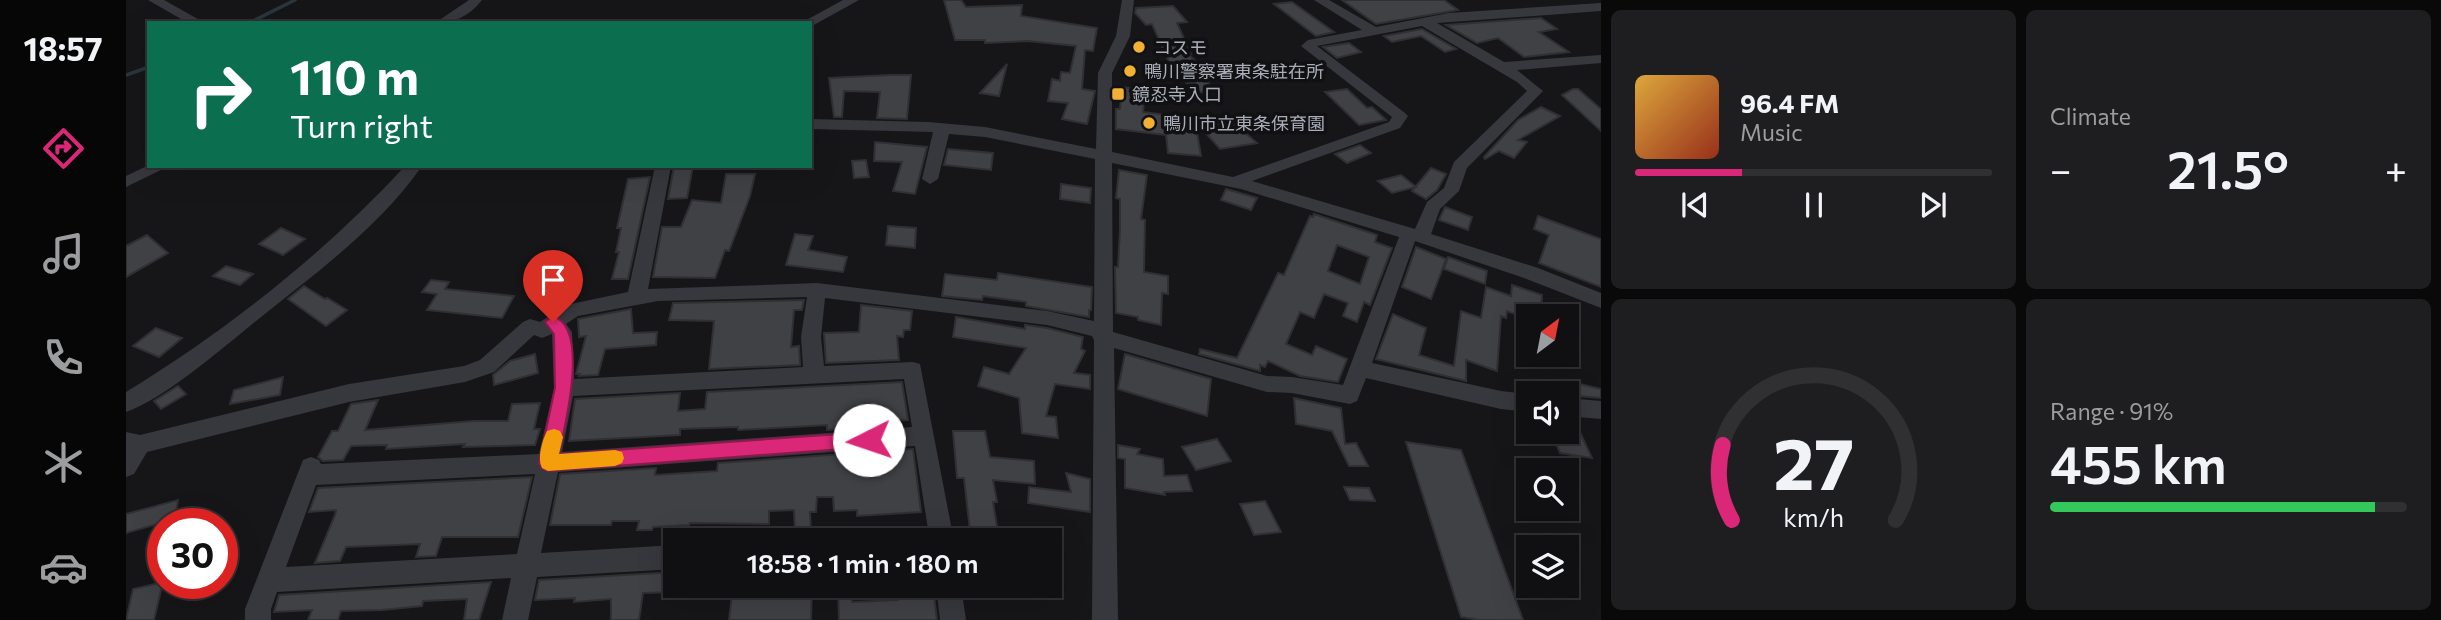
<!DOCTYPE html>
<html lang="en">
<head>
<meta charset="utf-8">
<style>
	body { margin:0; font-family:Commissioner,"Noto Sans JP",sans-serif; background:#1e1e20; color:#f1f3f6; height:100vh; display:flex; flex-direction:column; font-size:26px; white-space:nowrap }
	* { box-sizing:border-box; margin:0 }
	p { font-size:23px; color:#9c9d9f }
	.icon { flex:none; width:38px; height:38px; fill:none; stroke:currentColor; stroke-width:2; stroke-linecap:round; stroke-linejoin:round }
	.map { position:relative; flex:1; overflow:hidden }
	.side { display:flex; flex-direction:column; gap:10px; padding:10px; background:#09090a; width:840px }
	.side>* { flex:none }
	.banner { position:absolute; left:21px; top:21px; width:665px; height:147px; border-radius:0px; box-shadow:0 7px 28px #0002,0 0 0 2px #303032; background:#0b6e4f; color:#fff; overflow:hidden }
	.needle { width:46px; rotate:32deg }
	.controls { position:absolute; left:1390px; top:304px; display:grid; gap:14px }
	.controls a { display:grid; place-items:center; width:63px; height:63px; border-radius:0px; background:#101012; box-shadow:0 7px 28px #0002,0 0 0 2px #303032; font-size:35px }
	.speed { position:absolute; left:21px; top:508px; display:flex; gap:14px; font-size:35px; font-weight:700; text-align:center }
	.speed>* { display:grid; place-content:center; width:91px; height:91px; border-radius:50%; background:#101012; box-shadow:0 7px 28px #0002,0 0 0 2px #303032; line-height:1 }
	.speed .limit { border:10px solid #d22; background:#fff; color:#111 }
	.pin { position:absolute; display:grid; place-items:center; width:60px; height:60px; color:#fff; margin:-72px -30px; border-radius:50% 50% 50% 0; rotate:-45deg; box-shadow:0 0 7px #0007 }
	.pin .icon { rotate:45deg }
	.me { position:absolute; width:77px; margin:-38px; rotate:266deg; stroke-linejoin:round; filter:drop-shadow(0 0 5px #0008) }
	.turn { display:flex; align-items:center; gap:24px; height:147px; padding:0 28px; font-size:32px }
	.turn .icon { width:91px; height:91px; stroke-width:2.5 }
	.turn b { display:block; font-size:49px; line-height:60px }
	.big { font-size:52px; font-weight:600; line-height:1.1 }
	.side .widget { flex:1; display:flex; flex-direction:column; justify-content:center; gap:10px; min-width:0; padding:0 24px; border-radius:10px; background:#1e1e20 }
	.side .dial { align-items:center; gap:0 }
	.dial svg { height:182px; overflow:visible; fill:none; stroke:#303032; stroke-width:7; stroke-linecap:round; text-anchor:middle }
	.dial text { fill:#f1f3f6; stroke:none }
	.song { display:flex; align-items:center; gap:21px }
	.cover { width:84px; height:84px; border-radius:10px; background:linear-gradient(135deg,hsl(40 70% 55%),hsl(10 70% 35%)) }
	.played { height:7px; border-radius:4px; background:linear-gradient(90deg,#db2777 30%,#303032 30%) }
	.keys { display:flex; justify-content:space-around; direction:ltr }
	.heat { display:flex; justify-content:space-between; align-items:center; font-size:38px; direction:ltr }
	.charge { height:10px; border-radius:5px; background:linear-gradient(90deg,#34c759 91%,#303032 0) }
	.side .tiles { flex:1; display:grid; gap:10px; grid-template-columns:repeat(2,1fr) }
	.trip { position:absolute; left:537px; top:528px; width:399px; height:70px; border-radius:0px; background:#101012; box-shadow:0 7px 28px #0002,0 0 0 2px #303032; font-weight:600; line-height:70px; text-align:center }
	main { display:flex; flex:1; min-height:0 }
	.dock { display:flex; flex-direction:column; width:126px; justify-content:space-around; align-items:center; background:#060607; color:#9c9d9f }
	.dock .icon { width:49px; height:49px }
	.dock .active { color:#db2777 }
	.dock b { font-size:32px; color:#f1f3f6 }
	.map>svg:first-child { display:block }
	.lines { fill:none; stroke-linecap:round; stroke-linejoin:round }
	.stream { stroke:#2c353c; stroke-width:3.5 }
	.building { fill:#404145; stroke:#303034; stroke-width:2; fill-rule:evenodd }
	.minor { fill:#37383d; fill-rule:evenodd }
	.route { fill:#db2777; stroke:#8e194d; stroke-width:2 }
	.slow { fill:#f59e0b }
	.poi-dot { fill:#f2b134; stroke:#111113; stroke-width:2.5 }
	.labels { text-anchor:middle; dominant-baseline:central; stroke-width:7; stroke-linejoin:round; paint-order:stroke }
	.far-poi-label { font-size:18px; fill:#a8adb8; stroke:#111113; text-anchor:start }
</style>
</head>
<body>
<main>
<nav class="dock">
<b>18:57</b>
<svg class="icon active" aria-label="directions" viewBox="0 0 24 24"><path d="M12 3l9 9-9 9-9-9zM9 14v-3h6M13 9l2 2-2 2"/></svg>
<svg class="icon" aria-label="music" viewBox="0 0 24 24"><path d="M9 18V5l10-2v13"/><circle cx="6" cy="18" r="3"/><circle cx="16" cy="16" r="3"/></svg>
<svg class="icon" aria-label="phone" viewBox="0 0 24 24"><path d="M5 4h4l2 5-3 2q2 4 5 5l2-3 5 2v4C11 20 4 13 5 4z"/></svg>
<svg class="icon" aria-label="climate" viewBox="0 0 24 24"><path d="M12 3v18M4 7l16 10M4 17L20 7"/></svg>
<svg class="icon" aria-label="car" viewBox="0 0 24 24"><path d="M5 17H2v-5l4-1 3-4h7l3 4 3 1v5h-3M9 17h6M6 11h13"/><circle cx="7" cy="17" r="2"/><circle cx="17" cy="17" r="2"/></svg>
</nav>
<div class="map">
<svg width="1475" height="620" viewBox="0 0 1475 620">
	<rect width="100%" height="100%" fill="#161618"/>
	<g class="lines">
		<g class="stream">
			<polyline points="123,23 169,0"/>
			<polyline points="0,75 23,67"/>
		</g>
	</g>
	<g class="building">
		<polygon points="818,0 835,0 840,7 896,5 895,16 971,28 967,51 959,50 956,89 969,91 961,124 936,119 942,103 922,101 926,79 934,81 935,72 944,73 950,46 902,41 859,43 859,40 829,40"/>
		<polygon points="1216,0 1318,0 1332,10 1250,24"/>
		<polygon points="1166,2 1208,32 1190,36 1148,4"/>
		<polygon points="1047,6 1061,22 1051,23 1065,54 1062,54 1074,65 1086,90 1071,93 1046,69 1026,24 1020,25 1009,13 1010,8"/>
		<polygon points="1415,18 1431,29 1413,32 1443,52 1398,57 1372,38 1351,43 1320,25"/>
		<polygon points="1296,29 1330,49 1319,52 1295,36 1266,42 1258,36"/>
		<polygon points="1223,43 1235,52 1211,58 1197,47"/>
		<polygon points="881,64 873,96 854,93"/>
		<polygon points="764,75 785,75 781,119 751,118 754,92 718,91 716,117 708,117 703,78"/>
		<polygon points="996,87 1019,90 1017,112 1109,124 1131,143 1094,149 1069,121 1075,156 1042,153 1040,135 990,129 990,109 994,109"/>
		<polygon points="1221,89 1241,108 1246,107 1260,120 1233,125 1199,92"/>
		<polygon points="1447,89 1452,89 1475,109 1475,131 1436,95"/>
		<polygon points="1415,107 1434,116 1392,140 1401,142 1388,158 1373,151 1359,159 1358,157 1392,120"/>
		<polygon points="749,142 801,147 789,194 767,191 776,162 748,161"/>
		<polygon points="1234,145 1245,153 1221,163 1209,154"/>
		<polygon points="822,149 867,153 865,170 818,165"/>
		<polygon points="740,160 743,177 728,178 726,161"/>
		<polygon points="548,166 567,166 561,198 542,199"/>
		<polygon points="1305,168 1320,174 1311,190 1300,199 1286,191"/>
		<polygon points="993,170 1021,175 1015,219 1019,220 1018,272 1042,276 1042,294 1036,293 1035,325 1012,320 1012,317 990,313 989,267 992,267 994,228 994,199 990,198"/>
		<polygon points="600,174 629,174 624,196 603,251 599,250 589,278 527,277 536,227 555,227 566,200 595,203"/>
		<polygon points="1275,175 1290,187 1266,193 1252,181"/>
		<polygon points="524,177 502,279 486,279 493,252 490,252 495,228 491,228 502,179"/>
		<polygon points="935,184 965,188 964,203 934,199"/>
		<polygon points="1100,189 1131,198 1125,210 1095,200"/>
		<polygon points="1319,207 1346,217 1342,230 1313,220"/>
		<path d="M 1188,214 L 1251,235 L 1249,242 L 1266,248 L 1244,305 L 1238,302 L 1231,322 L 1217,316 L 1222,303 L 1198,294 L 1188,318 L 1174,312 L 1160,344 L 1186,355 L 1190,346 L 1221,359 L 1212,382 L 1174,376 L 1142,361 L 1139,367 L 1134,365 L 1134,371 L 1073,354 L 1074,349 L 1111,358 L 1152,273 L 1158,275 L 1184,216 L 1187,217 ZM 1211,245 L 1243,257 L 1234,284 L 1202,271 Z"/>
		<polygon points="1412,216 1475,239 1475,287 1413,263 1423,235 1408,229"/>
		<polygon points="762,226 790,228 789,248 760,245"/>
		<polygon points="155,228 179,239 157,255 133,244"/>
		<polygon points="669,234 687,236 682,250 721,257 717,272 660,265"/>
		<polygon points="21,235 42,253 0,277 0,246"/>
		<polygon points="1290,247 1320,259 1305,299 1276,287"/>
		<polygon points="1322,257 1361,271 1359,284 1318,269"/>
		<polygon points="100,266 127,274 114,285 87,276"/>
		<polygon points="872,273 966,287 965,310 963,310 963,317 900,306 900,302 857,296 856,300 816,296 819,274 871,280"/>
		<polygon points="305,280 323,282 319,289 388,296 376,318 301,310 311,294 296,292"/>
		<polygon points="1386,285 1416,295 1415,317 1397,317 1381,311 1380,318 1375,316 1371,371 1340,360 1340,381 1250,359 1267,314 1300,328 1293,355 1328,366 1335,311 1355,318 1360,287 1385,296"/>
		<polygon points="178,286 199,299 201,298 221,310 200,326 162,299"/>
		<polygon points="678,300 676,310 668,310 665,347 673,346 674,365 583,369 588,321 543,320 547,303"/>
		<polygon points="735,305 786,311 784,330 778,330 777,337 771,336 773,360 700,363 698,333 733,332"/>
		<polygon points="505,309 507,333 531,332 530,345 479,349 472,375 453,376 454,374 450,374 460,336 453,337 452,319"/>
		<polygon points="830,317 899,329 899,325 921,328 957,337 955,349 959,351 948,373 964,375 964,389 929,384 920,416 930,417 932,438 896,433 893,398 852,386 858,367 883,374 900,348 827,337"/>
		<polygon points="30,328 56,338 33,357 7,346"/>
		<polygon points="409,354 412,373 368,385 367,375 384,361"/>
		<polygon points="999,354 1085,379 1081,416 992,389"/>
		<polygon points="157,377 154,395 104,404 108,390"/>
		<polygon points="1437,380 1475,389 1475,398 1441,395"/>
		<polygon points="776,382 782,420 752,421 753,427 701,430 701,425 612,430 612,427 554,429 554,435 443,441 449,399 554,393 552,411 579,409 581,392"/>
		<polygon points="52,386 60,394 35,409 28,401"/>
		<polygon points="1168,398 1215,408 1219,444 1230,443 1242,466 1223,466 1206,431 1170,424"/>
		<polygon points="252,400 239,430 347,421 382,421 386,404 414,403 408,429 414,429 409,445 337,447 339,444 260,449 261,445 225,446 217,460 197,461 192,457 206,431 212,431 225,404"/>
		<polygon points="1440,424 1451,426 1466,458 1434,453 1425,432 1440,432"/>
		<polygon points="827,431 859,431 864,457 908,461 909,484 867,480 871,502 867,502 873,539 845,540 838,478 831,478"/>
		<polygon points="1091,439 1105,461 1070,470 1056,447"/>
		<polygon points="1280,442 1335,450 1397,620 1354,620 1335,617"/>
		<polygon points="992,445 1014,449 1011,454 1037,459 1038,476 1061,475 1066,491 1038,492 1039,495 999,488 999,459 992,458"/>
		<polygon points="787,449 795,512 731,516 731,510 708,511 707,497 691,497 690,512 684,512 685,532 669,533 668,510 643,511 643,524 564,523 563,525 527,527 526,530 511,530 513,521 486,521 485,525 424,525 434,474 530,468 529,475 591,471 592,463"/>
		<polygon points="940,473 964,479 964,512 902,503 903,487 945,492"/>
		<polygon points="406,477 392,537 316,537 310,556 290,557 294,544 220,547 214,561 189,563 209,515 210,510 183,512 192,488"/>
		<polygon points="1218,487 1243,488 1249,501 1224,500"/>
		<polygon points="52,500 49,519 0,533 0,514"/>
		<polygon points="1139,501 1155,532 1128,535 1114,504"/>
		<polygon points="550,572 550,592 517,593 513,620 485,620 485,599 448,602 449,598 409,600 413,580"/>
		<polygon points="37,582 28,620 0,620 7,589"/>
		<polygon points="365,582 353,620 338,620 341,599 297,601 296,606 256,610 215,611 212,620 182,620 186,610 148,612 153,595"/>
		<polygon points="607,586 686,586 685,620 603,620"/>
		<polygon points="712,586 725,586 726,602 772,600 771,586 807,586 811,620 713,620"/>
	</g>
	<g class="lines">
		<g class="minor">
			<polygon points="22,0 38,0 79,23 62,23"/>
			<path d="M 343,0 L 356,0 C 344,16 328,23 309,23 Z"/>
			<polygon points="717,0 733,0 686,26 684,23 675,23"/>
			<path d="M 996,0 L 1008,0 L 1004,36 L 986,73 L 986,152 L 1107,177 L 1263,122 L 1266,117 L 1175,46 L 1182,40 L 1236,30 L 1188,0 L 1203,0 L 1250,27 L 1323,13 L 1475,3 L 1475,11 L 1311,23 L 1378,62 L 1475,55 L 1475,63 L 1391,70 L 1417,91 L 1341,168 L 1333,191 L 1314,209 L 1305,234 L 1412,268 L 1475,293 L 1475,308 L 1398,278 L 1289,241 L 1246,363 L 1375,391 L 1402,394 L 1402,412 L 1375,409 L 1240,378 L 1231,401 L 1224,404 L 1166,393 L 1141,392 L 988,348 L 992,620 L 966,620 L 968,340 L 966,336 L 921,325 L 699,298 L 695,337 L 698,366 L 787,362 L 794,364 L 828,541 L 773,541 L 777,533 L 802,529 L 789,446 L 432,472 L 415,553 L 550,545 L 550,569 L 411,577 L 402,620 L 376,620 L 385,578 L 151,592 L 145,609 L 145,620 L 119,620 L 119,609 L 177,460 L 185,457 L 193,460 L 195,464 L 413,454 L 428,388 L 426,334 L 416,338 L 408,335 L 368,372 L 339,382 L 223,402 L 21,452 L 8,474 L 0,477 L 0,432 L 14,435 L 223,384 L 338,366 L 354,360 L 397,322 L 404,319 L 414,322 L 440,305 L 502,292 L 529,166 L 545,166 L 522,289 L 691,283 L 921,311 L 968,321 L 969,159 L 859,137 L 823,134 L 812,179 L 804,184 L 796,179 L 807,132 L 684,129 L 684,119 L 802,122 L 859,127 L 970,149 L 972,73 L 990,36 ZM 1296,26 L 1391,82 L 1401,91 L 1328,162 L 1318,188 L 1301,202 L 1289,229 L 1126,181 L 1274,128 L 1282,116 L 1279,113 L 1191,46 ZM 986,163 L 1115,189 L 1273,237 L 1217,385 L 1166,377 L 1141,376 L 987,332 ZM 681,297 L 675,337 L 677,367 L 448,379 L 446,332 L 440,324 L 452,316 L 532,301 ZM 778,379 L 786,427 L 436,452 L 447,396 ZM 409,474 L 391,554 L 160,567 L 190,485 Z"/>
			<polygon points="23,165 43,166 0,187 0,176"/>
			<path d="M 279,166 L 296,166 C 250,232 180,280 119,330 C 88,355 37,399 0,412 L 0,392 C 101,330 198,254 279,166 Z"/>
			<polygon points="1440,398 1475,401 1475,419 1440,416"/>
			<polygon points="810,586 835,586 840,620 814,620"/>
		</g>
	</g>
	<path class="route" d="M 427,316 C 464,328 439,425 433,454 L 743,432 L 750,434 L 752,440 L 750,445 L 743,447 L 422,471 L 416,468 L 413,463 L 429,388 L 428,334 L 419,322 Z"/>
	<path class="slow" d="M 428,429 L 434,431 L 437,437 L 433,454 L 489,450 L 496,452 L 498,458 L 496,463 L 489,466 L 422,471 L 416,468 C 411,458 416,441 421,431 Z"/>
	<g class="poi-dot">
		<circle cx="1013" cy="47" r="7"/>
		<circle cx="1004" cy="71" r="7"/>
		<rect x="985" y="87" width="14" height="14" rx="3.5"/>
		<circle cx="1023" cy="123" r="7"/>
	</g>
	<g class="labels">
		<g class="far-poi-label">
			<text x="1027" y="47">コスモ</text>
			<text x="1018" y="71">鴨川警察署東条駐在所</text>
			<text x="1006" y="94">鏡忍寺入口</text>
			<text x="1037" y="123">鴨川市立東条保育園</text>
		</g>
	</g>
</svg>
<div class="controls">
<a><svg class="needle" viewBox="-14 -14 28 28"><path d="M0-13l5 13h-10z" fill="#e53935"/><path d="M0 13l5-13h-10z" fill="#9c9d9f"/></svg></a>
<a><svg class="icon" aria-label="sound" viewBox="0 0 24 24"><path d="M4 9h4l5-4v14l-5-4H4zM17 9q2 3 0 6"/></svg></a>
<a><svg class="icon" aria-label="search" viewBox="0 0 24 24"><circle cx="10" cy="10" r="6"/><path d="M15 15l6 6"/></svg></a>
<a><svg class="icon" aria-label="layers" viewBox="0 0 24 24"><path d="M12 4l9 5-9 5-9-5zM3 14l9 5 9-5"/></svg></a>
</div>
<div class="speed"><div class="limit">30</div></div>
<div class="pin" style="left:427px;top:322px;background:#d93025"><svg class="icon" aria-label="arrive" viewBox="0 0 24 24"><path d="M6 21V4h12l-3 4 3 4H6"/></svg></div>
<svg class="me" style="left:743px;top:440px" viewBox="-20 -20 40 40"><circle r="19" fill="#fff"/><path d="M0-13L10 11 0 6-10 11z" fill="#db2777"/></svg>
<div class="trip">18:58 · 1 min · 180 m</div>
<div class="banner">
<div class="turn"><svg class="icon" aria-label="right" viewBox="0 0 24 24"><path d="M7 20v-9h11M14 6l5 5-5 5"/></svg><div><b>110 m</b>Turn right</div></div>
</div>
</div>
<section class="side">
<div class="tiles">
<div class="widget">
<div class="song"><i class="cover"></i><div><b>96.4 FM</b><p>Music</p></div></div>
<div class="played"></div>
<div class="keys"><svg class="icon" aria-label="previous" viewBox="0 0 24 24"><path d="M18 5L8 12l10 7zM5 5v14"/></svg><svg class="icon" aria-label="pause" viewBox="0 0 24 24"><path d="M8 5v14M16 5v14"/></svg><svg class="icon" aria-label="next" viewBox="0 0 24 24"><path d="M6 5l10 7-10 7zM19 5v14"/></svg></div>
</div>
<div class="widget"><p>Climate</p>
<div class="heat"><a>−</a><b class="big">21.5°</b><a>+</a></div>
</div>
<div class="widget dial"><svg viewBox="0 0 100 80">
<path d="M14 69A42 42 0 1 1 86 69"/>
<path d="M14 69A42 42 0 0 1 10 36" stroke="#db2777"/>
<text x="50" y="56" font-size="32" font-weight="700">27</text>
<text x="50" y="72" font-size="11">km/h</text>
</svg></div>
<div class="widget"><p>Range · 91%</p><b class="big">455 km</b><div class="charge"></div></div>
</div>
</section>
</main>
</body>
</html>
